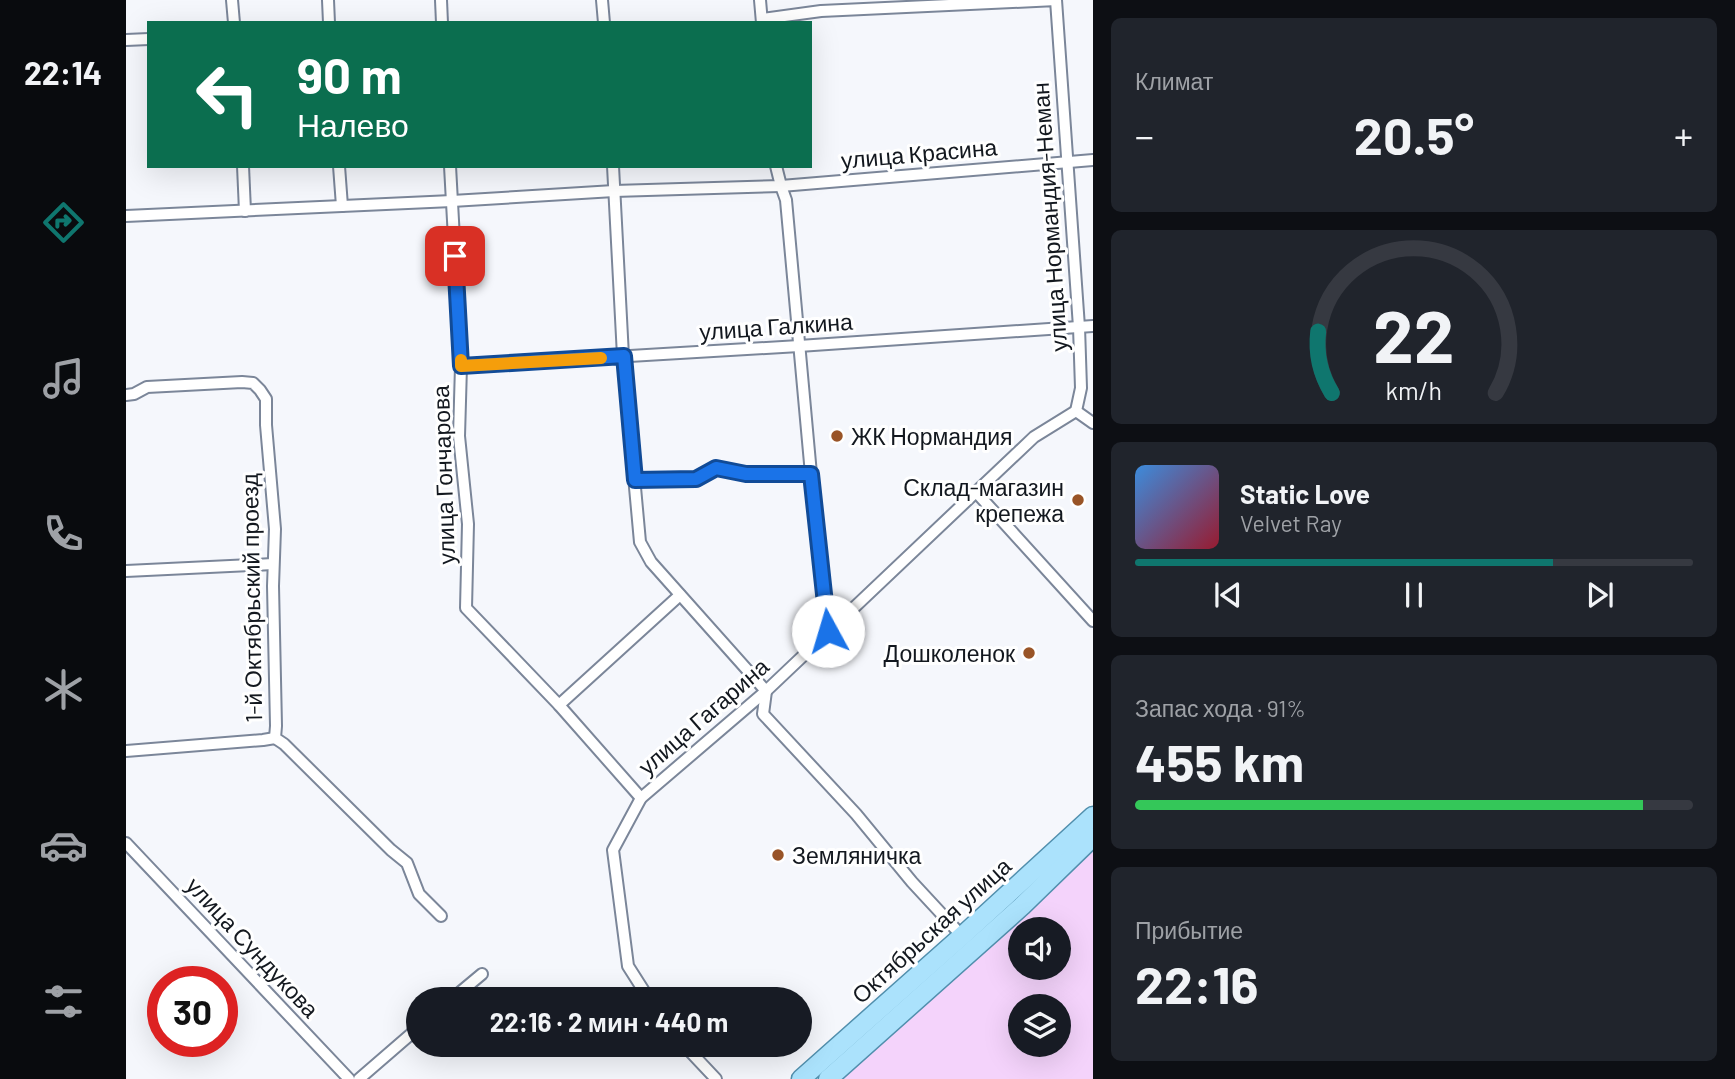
<!DOCTYPE html>
<html lang="ru">
<head>
<meta charset="utf-8">
<style>
	body { margin:0; font-family:Barlow,sans-serif; background:#20242c; color:#f1f3f6; height:100vh; display:flex; flex-direction:column; font-size:26px; white-space:nowrap }
	* { box-sizing:border-box; margin:0 }
	p { font-size:23px; color:#9ea1a6 }
	.icon { flex:none; width:38px; height:38px; fill:none; stroke:currentColor; stroke-width:2; stroke-linecap:round; stroke-linejoin:round }
	.map { position:relative; flex:1; overflow:hidden }
	.details { display:flex; flex-direction:column; gap:18px; padding:18px; background:#0d0f14; width:642px }
	.details>* { flex:none }
	.hud { position:absolute; left:21px; top:21px; width:665px; height:147px; border-radius:0px; box-shadow:0 7px 28px #0002; background:#0b6e4f; color:#fff; overflow:hidden }
	.fabs { position:absolute; left:882px; top:917px; display:grid; gap:14px }
	.fabs a { display:grid; place-items:center; width:63px; height:63px; border-radius:50%; background:#171b24; box-shadow:0 7px 28px #0002; font-size:35px }
	.speed { position:absolute; left:21px; top:966px; display:flex; gap:14px; font-size:35px; font-weight:700; text-align:center }
	.speed>* { display:grid; place-content:center; width:91px; height:91px; border-radius:50%; background:#171b24; box-shadow:0 7px 28px #0002; line-height:1 }
	.speed .limit { border:10px solid #d22; background:#fff; color:#111 }
	.pin { position:absolute; display:grid; place-items:center; width:60px; height:60px; color:#fff; margin:-30px; border-radius:14px; box-shadow:0 4px 10px #0006 }
	.me { position:absolute; width:77px; margin:-38px; rotate:354deg; stroke-linejoin:round; filter:drop-shadow(0 0 5px #0008) }
	.turn { display:flex; align-items:center; gap:24px; height:147px; padding:0 35px; font-size:32px }
	.turn .icon { width:91px; height:91px; stroke-width:2.5 }
	.turn b { display:block; font-size:49px; line-height:60px }
	.big { font-size:52px; font-weight:700; line-height:1.1 }
	.details .widget { flex:1; display:flex; flex-direction:column; justify-content:center; gap:10px; min-width:0; padding:0 24px; border-radius:10px; background:#20242c }
	.details .dial { align-items:center; gap:0 }
	.dial svg { height:182px; overflow:visible; fill:none; stroke:#363941; stroke-width:7; stroke-linecap:round; text-anchor:middle }
	.dial text { fill:#f1f3f6; stroke:none }
	.song { display:flex; align-items:center; gap:21px }
	.cover { width:84px; height:84px; border-radius:10px; background:linear-gradient(135deg,hsl(210 70% 55%),hsl(350 70% 35%)) }
	.played { height:7px; border-radius:4px; background:linear-gradient(90deg,#0f766e 75%,#363941 75%) }
	.keys { display:flex; justify-content:space-around; direction:ltr }
	.heat { display:flex; justify-content:space-between; align-items:center; font-size:38px; direction:ltr }
	.charge { height:10px; border-radius:5px; background:linear-gradient(90deg,#34c759 91%,#363941 0) }
	.trip { position:absolute; left:280px; top:987px; width:406px; height:70px; border-radius:35px; background:#171b24; box-shadow:0 7px 28px #0002; font-weight:700; line-height:70px; text-align:center }
	main { display:flex; flex:1; min-height:0 }
	.dock { display:flex; flex-direction:column; width:126px; justify-content:space-around; align-items:center; background:#090b0e; color:#9ea1a6 }
	.dock .icon { width:49px; height:49px }
	.dock .selected { color:#0f766e }
	.dock b { font-size:32px; color:#f1f3f6 }
	.map>svg:first-child { display:block }
	.green { fill:#f4d3fb; fill-rule:evenodd }
	.lines { fill:none; stroke-linecap:round; stroke-linejoin:round }
	.street-casing { stroke:#7b8699; stroke-width:14 }
	.primary-casing { stroke:#518fad; stroke-width:21 }
	.street { stroke:#fff; stroke-width:10 }
	.primary { stroke:#abe2fc; stroke-width:18 }
	.route-casing { stroke:#114b97; stroke-width:18 }
	.route { stroke:#1a73e8; stroke-width:12 }
	.slow { stroke:#f59e0b; stroke-width:12 }
	.poi-dot { fill:#995427; stroke:#fff; stroke-width:2.5 }
	.labels { text-anchor:middle; dominant-baseline:central; stroke-width:6; stroke-linejoin:round; paint-order:stroke }
	.street-label { font-size:23px; fill:#13181f; stroke:#fff }
	.poi-label { font-size:23px; fill:#13181f; stroke:#fff; text-anchor:start }
</style>
</head>
<body>
<main>
<nav class="dock">
<b>22:14</b>
<svg class="icon selected" aria-label="directions" viewBox="0 0 24 24"><path d="M12 3l9 9-9 9-9-9zM9 14v-3h6M13 9l2 2-2 2"/></svg>
<svg class="icon" aria-label="music" viewBox="0 0 24 24"><path d="M9 18V5l10-2v13"/><circle cx="6" cy="18" r="3"/><circle cx="16" cy="16" r="3"/></svg>
<svg class="icon" aria-label="phone" viewBox="0 0 24 24"><path d="M5 4h4l2 5-3 2q2 4 5 5l2-3 5 2v4C11 20 4 13 5 4z"/></svg>
<svg class="icon" aria-label="climate" viewBox="0 0 24 24"><path d="M12 3v18M4 7l16 10M4 17L20 7"/></svg>
<svg class="icon" aria-label="car" viewBox="0 0 24 24"><path d="M5 17H2v-5l4-1 3-4h7l3 4 3 1v5h-3M9 17h6M6 11h13"/><circle cx="7" cy="17" r="2"/><circle cx="17" cy="17" r="2"/></svg>
<svg class="icon" aria-label="filters" viewBox="0 0 24 24"><path d="M4 7h16M4 17h16"/><circle cx="9" cy="7" r="2"/><circle cx="15" cy="17" r="2"/></svg>
</nav>
<div class="map">
<svg width="967" height="1079" viewBox="0 0 967 1079">
	<rect width="100%" height="100%" fill="#f5f7fc"/>
	<path class="green" d="M 967,851 L 967,1079 L 703,1079 L 900,914 ZM 894,929 L 933,929 L 933,968 L 894,968 ZM 894,1006 L 933,1006 L 933,1045 L 894,1045 Z"/>
	<g class="lines">
		<defs>
			<g id="street">
				<polyline points="106,0 108,23"/>
				<polyline points="202,0 203,23"/>
				<polyline points="315,0 316,23"/>
				<polyline points="476,0 478,23"/>
				<polyline points="634,0 636,23"/>
				<polyline points="636,19 695,11 930,0 953,327 955,388 950,411 967,423"/>
				<polyline points="0,40 23,39"/>
				<polyline points="117,166 119,211"/>
				<polyline points="213,166 216,206"/>
				<polyline points="324,166 335,366 333,436 342,524 340,608 433,705 515,798"/>
				<polyline points="487,166 497,356 514,542 525,562 640,691 637,714 730,814 786,882 836,936"/>
				<polyline points="650,166 655,186 660,200 685,474 702,631"/>
				<polyline points="0,216 326,201 488,191 655,186 967,160"/>
				<polyline points="335,366 673,346 967,326"/>
				<polyline points="0,395 8,394 21,387 116,382 127,383 134,390 140,399 140,425 149,529 147,586 150,726 149,738 158,744 265,850 281,863 293,894 315,916"/>
				<polyline points="509,480 571,479 590,468 620,474 685,474"/>
				<polyline points="850,492 967,621"/>
				<polyline points="0,571 147,564"/>
				<polyline points="433,705 554,595"/>
				<polyline points="0,751 137,740 149,738"/>
				<polyline points="0,843 223,1079"/>
				<polyline points="326,999 356,974"/>
				<polyline points="523,999 502,966 487,850 515,798 640,691 908,437 950,411"/>
				<polyline points="558,1045 590,1079"/>
				<polyline points="233,1079 292,1028"/>
			</g>
			<g id="primary">
				<polyline points="675,1079 836,936 967,816"/>
				<polyline points="702,1079 896,906 967,837"/>
			</g>
		</defs>
		<use href="#street" class="street-casing"/>
		<use href="#primary" class="primary-casing"/>
		<use href="#street" class="street"/>
		<use href="#primary" class="primary"/>
	</g>
	<g class="lines">
		<defs>
			<polyline id="route" points="329,256 335,366 498,356 509,480 570,479 590,468 620,474 685,474 702,631"/>
		</defs>
		<use href="#route" class="route-casing"/>
		<use href="#route" class="route"/>
		<polyline class="slow" points="335,360 335,366 475,358"/>
	</g>
	<g class="poi-dot">
		<circle cx="711" cy="436" r="7"/>
		<circle cx="952" cy="500" r="7"/>
		<circle cx="903" cy="653" r="7"/>
		<circle cx="652" cy="855" r="7"/>
	</g>
	<g class="labels">
		<g class="street-label">
			<text transform="translate(793 153) rotate(-5)">улица Красина</text>
			<text transform="translate(923 217) rotate(-94)">улица Нормандия-Неман</text>
			<text transform="translate(650 326) rotate(-4)">улица Галкина</text>
			<text transform="translate(317 475) rotate(-92)">улица Гончарова</text>
			<text transform="translate(125 598) rotate(-91)">1-й Октябрьский проезд</text>
			<text transform="translate(577 716) rotate(-41)">улица Гагарина</text>
			<text transform="translate(805 930) rotate(-42)">Октябрьская улица</text>
			<text transform="translate(127 947) rotate(47)">улица Сундукова</text>
		</g>
		<g class="poi-label">
			<text x="725" y="436">ЖК Нормандия</text>
			<text x="938" y="487" text-anchor="end">Склад-магазин<tspan x="938" dy="26">крепежа</tspan></text>
			<text x="889" y="653" text-anchor="end">Дошколенок</text>
			<text x="666" y="855">Земляничка</text>
		</g>
	</g>
</svg>
<div class="fabs">
<a><svg class="icon" aria-label="sound" viewBox="0 0 24 24"><path d="M4 9h4l5-4v14l-5-4H4zM17 9q2 3 0 6"/></svg></a>
<a><svg class="icon" aria-label="layers" viewBox="0 0 24 24"><path d="M12 4l9 5-9 5-9-5zM3 14l9 5 9-5"/></svg></a>
</div>
<div class="speed"><div class="limit">30</div></div>
<div class="pin" style="left:329px;top:256px;background:#d93025"><svg class="icon" aria-label="arrive" viewBox="0 0 24 24"><path d="M6 21V4h12l-3 4 3 4H6"/></svg></div>
<svg class="me" style="left:702px;top:631px" viewBox="-20 -20 40 40"><circle r="19" fill="#fff"/><path d="M0-13L10 11 0 6-10 11z" fill="#1a73e8"/></svg>
<div class="trip">22:16 · 2 мин · 440 m</div>
<div class="hud">
<div class="turn"><svg class="icon" aria-label="left" viewBox="0 0 24 24"><path d="M17 20v-9H6M10 6l-5 5 5 5"/></svg><div><b>90 m</b>Налево</div></div>
</div>
</div>
<section class="details">
<div class="widget"><p>Климат</p>
<div class="heat"><a>−</a><b class="big">20.5°</b><a>+</a></div>
</div>
<div class="widget dial"><svg viewBox="0 0 100 80">
<path d="M14 69A42 42 0 1 1 86 69"/>
<path d="M14 69A42 42 0 0 1 8 42" stroke="#0f766e"/>
<text x="50" y="56" font-size="32" font-weight="700">22</text>
<text x="50" y="72" font-size="11">km/h</text>
</svg></div>
<div class="widget">
<div class="song"><i class="cover"></i><div><b>Static Love</b><p>Velvet Ray</p></div></div>
<div class="played"></div>
<div class="keys"><svg class="icon" aria-label="previous" viewBox="0 0 24 24"><path d="M18 5L8 12l10 7zM5 5v14"/></svg><svg class="icon" aria-label="pause" viewBox="0 0 24 24"><path d="M8 5v14M16 5v14"/></svg><svg class="icon" aria-label="next" viewBox="0 0 24 24"><path d="M6 5l10 7-10 7zM19 5v14"/></svg></div>
</div>
<div class="widget"><p>Запас хода · 91%</p><b class="big">455 km</b><div class="charge"></div></div>
<div class="widget"><p>Прибытие</p><b class="big">22:16</b></div>
</section>
</main>
</body>
</html>
